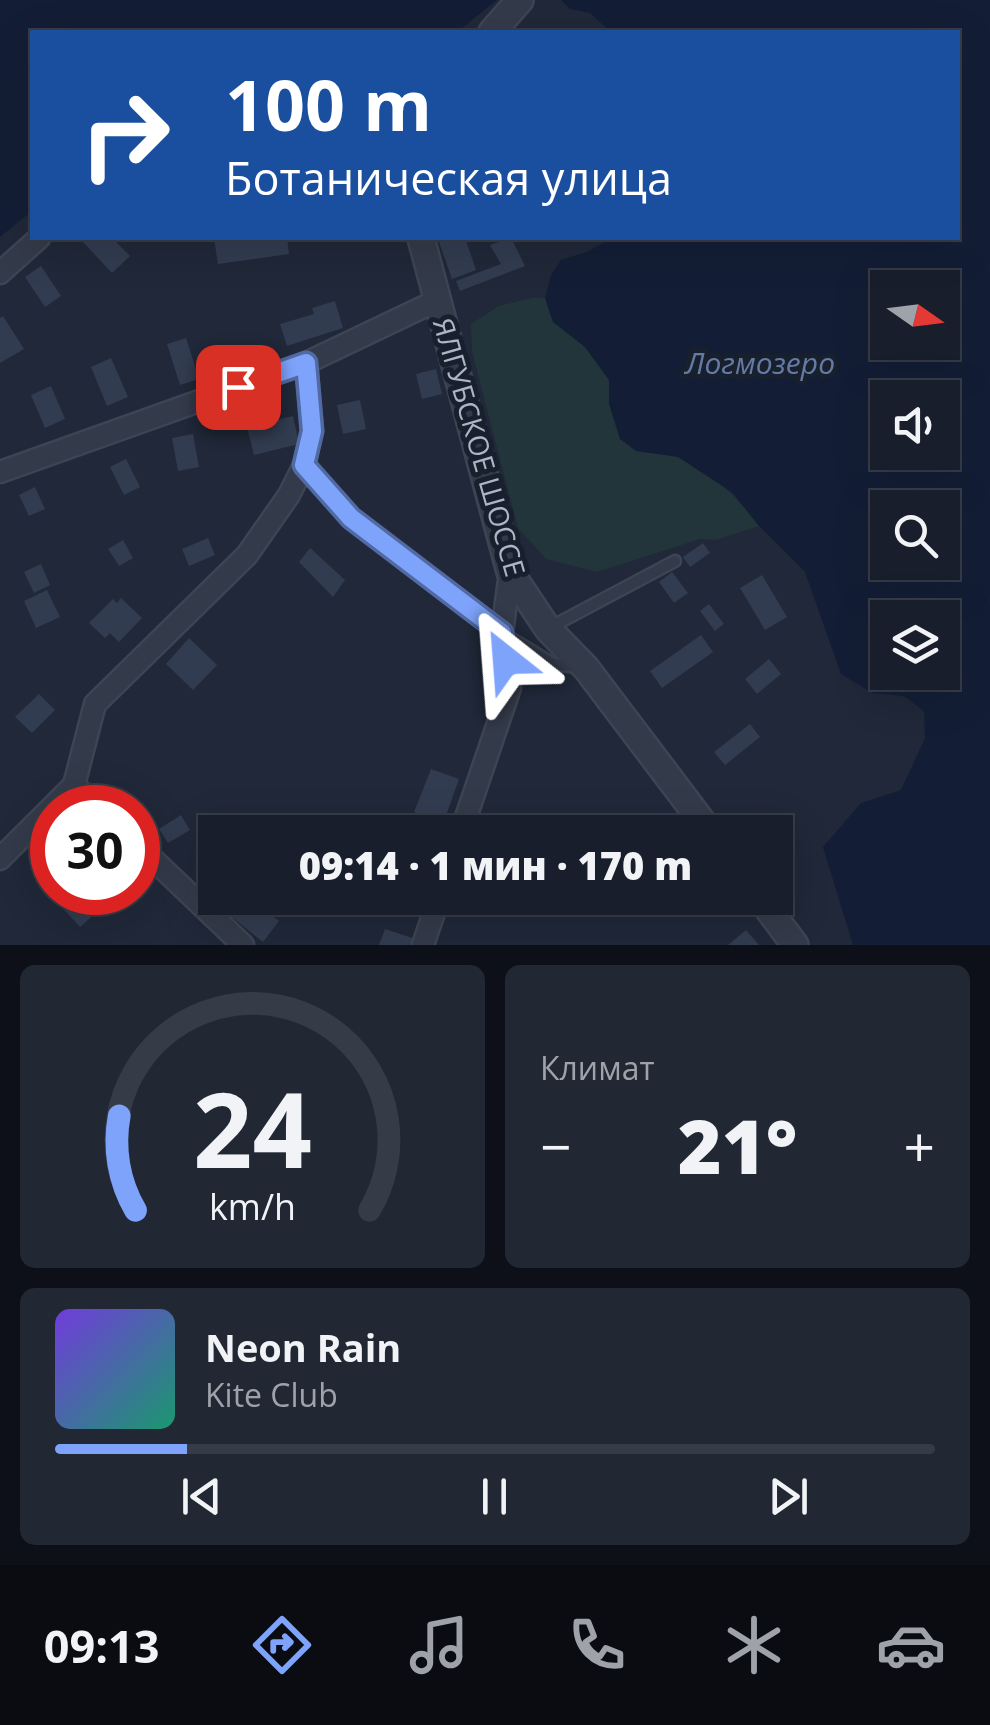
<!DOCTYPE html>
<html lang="ru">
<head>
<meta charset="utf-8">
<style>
	body { margin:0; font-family:"Open Sans",sans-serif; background:#212733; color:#f1f3f6; height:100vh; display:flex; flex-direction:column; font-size:38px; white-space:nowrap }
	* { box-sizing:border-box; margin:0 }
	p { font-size:32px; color:#9fa2a9 }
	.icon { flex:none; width:55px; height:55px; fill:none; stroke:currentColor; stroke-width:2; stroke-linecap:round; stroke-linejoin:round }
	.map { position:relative; height:945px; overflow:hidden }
	.drawer { display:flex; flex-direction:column; gap:20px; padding:20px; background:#0d1018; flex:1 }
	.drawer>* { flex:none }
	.guide { position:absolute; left:30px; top:30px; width:930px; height:210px; border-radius:0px; box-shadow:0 10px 40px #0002,0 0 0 2px #363c47; background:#1a4fa0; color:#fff; overflow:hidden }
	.needle { width:65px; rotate:104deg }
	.buttons { position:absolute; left:870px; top:270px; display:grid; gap:20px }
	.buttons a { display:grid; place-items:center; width:90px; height:90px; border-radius:0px; background:#181e2b; box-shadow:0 10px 40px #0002,0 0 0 2px #363c47; font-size:50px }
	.speed { position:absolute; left:30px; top:785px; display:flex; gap:20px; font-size:50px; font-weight:700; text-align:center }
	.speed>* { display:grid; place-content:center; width:130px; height:130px; border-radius:50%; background:#181e2b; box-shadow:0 10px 40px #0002,0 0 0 2px #363c47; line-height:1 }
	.speed .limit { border:15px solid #d22; background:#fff; color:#111 }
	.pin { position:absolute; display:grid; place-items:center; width:85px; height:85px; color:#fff; margin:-42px; border-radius:20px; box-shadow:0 5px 15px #0006 }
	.me { position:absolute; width:110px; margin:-55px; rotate:332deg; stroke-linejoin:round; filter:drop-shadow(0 0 8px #0008) }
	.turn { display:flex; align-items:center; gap:35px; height:210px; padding:0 30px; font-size:45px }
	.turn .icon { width:130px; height:130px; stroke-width:2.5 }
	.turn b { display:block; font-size:70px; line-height:85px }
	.big { font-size:75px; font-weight:800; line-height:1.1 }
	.drawer .tile { flex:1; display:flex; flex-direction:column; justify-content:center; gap:15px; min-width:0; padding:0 35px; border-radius:15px; background:#212733 }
	.drawer .dial { align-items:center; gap:0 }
	.dial svg { height:260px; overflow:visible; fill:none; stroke:#363c47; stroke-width:7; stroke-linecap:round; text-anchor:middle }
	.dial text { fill:#f1f3f6; stroke:none }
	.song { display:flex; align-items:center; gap:30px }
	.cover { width:120px; height:120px; border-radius:15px; background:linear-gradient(135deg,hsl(260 70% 55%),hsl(160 70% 35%)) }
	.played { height:10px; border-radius:5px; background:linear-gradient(90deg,#7ea3fb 15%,#363c47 15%) }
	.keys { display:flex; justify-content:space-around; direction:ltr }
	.heat { display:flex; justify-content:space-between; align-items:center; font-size:55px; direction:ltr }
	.drawer .tiles { flex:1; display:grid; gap:20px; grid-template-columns:1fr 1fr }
	.tile:last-child { grid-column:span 2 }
	.trip { position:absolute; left:198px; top:815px; width:595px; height:100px; border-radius:0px; background:#181e2b; box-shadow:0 10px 40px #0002,0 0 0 2px #363c47; font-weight:800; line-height:100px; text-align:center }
	.tabs { display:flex; height:160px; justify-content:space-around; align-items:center; background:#0a0c11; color:#9fa2a9 }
	.tabs .icon { width:70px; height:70px }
	.tabs .on { color:#7ea3fb }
	.tabs b { font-size:45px; color:#f1f3f6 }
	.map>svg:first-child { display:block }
	.green { fill:#22353a }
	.water { fill:#131e36; fill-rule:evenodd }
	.building { fill:#323c50 }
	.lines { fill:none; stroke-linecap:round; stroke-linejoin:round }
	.service-casing { stroke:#3d4453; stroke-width:15 }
	.minor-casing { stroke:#3d4453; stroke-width:25 }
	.tertiary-casing { stroke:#3d4453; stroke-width:30 }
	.service { stroke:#333a49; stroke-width:10 }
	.minor { stroke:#333a49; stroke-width:20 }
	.tertiary { stroke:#333a49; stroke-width:25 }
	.route-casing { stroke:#526aa3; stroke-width:25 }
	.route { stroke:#7ea3fb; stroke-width:18 }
	.labels { text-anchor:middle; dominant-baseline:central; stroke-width:10; stroke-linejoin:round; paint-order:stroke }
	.street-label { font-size:28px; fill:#aeb5c6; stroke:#19202d }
	.water-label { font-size:30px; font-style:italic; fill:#657ba6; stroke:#19202d }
</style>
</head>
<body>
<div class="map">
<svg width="990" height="945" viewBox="0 0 990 945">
	<rect width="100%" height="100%" fill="#202839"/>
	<path class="green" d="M 532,298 L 545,298 L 553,322 L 585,347 L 609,380 L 609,404 L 636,451 C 649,453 665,453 677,457 C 711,469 738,499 759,526 L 716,540 L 700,539 L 597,572 L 546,559 L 518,528 L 472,352 L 471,324 L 499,306 Z"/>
	<g class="water">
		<polygon points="0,0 497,0 457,32 32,32 32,211 0,237"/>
		<path d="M 561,0 L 990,0 L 990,945 L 853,945 L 823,847 L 861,803 L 901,790 L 925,738 L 924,711 L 904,696 L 872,693 L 841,674 L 805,572 L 759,526 L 733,493 L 678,457 L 636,451 L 620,439 L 609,404 L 609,380 L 585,347 L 553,322 L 545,298 L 551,275 L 561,260 L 587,252 L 612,238 L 958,238 L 958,32 L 611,32 L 590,13 L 570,9 ZM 888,288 L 942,288 L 942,342 L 888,342 ZM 888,398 L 942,398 L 942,452 L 888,452 ZM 888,508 L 942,508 L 942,562 L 888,562 ZM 888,618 L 942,618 L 942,672 L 888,672 Z"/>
	</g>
	<g class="building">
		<polygon points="88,238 112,238 130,256 112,273 83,242"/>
		<polygon points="214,238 287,238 289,254 218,264"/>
		<polygon points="453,238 465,238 476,270 452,279 439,242"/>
		<polygon points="511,238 525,266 460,291 456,281 501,264 490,245"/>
		<polygon points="41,266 61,296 45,307 25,277"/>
		<polygon points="335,301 343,328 287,346 280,324 314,314 312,308"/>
		<polygon points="3,316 24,349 0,363 0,318"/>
		<polygon points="186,338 199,379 180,385 167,344"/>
		<polygon points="111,358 128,397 107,406 91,367"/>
		<polygon points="436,369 442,394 422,399 416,374"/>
		<polygon points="51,386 65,419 45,428 31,395"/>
		<polygon points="360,400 366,429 343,434 337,405"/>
		<polygon points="293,416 299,444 254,455 247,427"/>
		<polygon points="193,434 199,467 178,471 172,438"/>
		<polygon points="126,459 140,487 124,495 110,467"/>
		<polygon points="35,487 45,509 29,516 19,495"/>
		<polygon points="208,538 215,555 189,566 182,549"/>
		<polygon points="123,540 133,558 119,566 108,549"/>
		<polygon points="703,543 710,553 690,567 683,557"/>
		<polygon points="310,548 345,580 333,597 299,562"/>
		<polygon points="41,564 50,585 34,593 24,572"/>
		<polygon points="672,572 688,593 674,603 659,582"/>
		<polygon points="762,575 787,617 765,630 740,588"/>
		<polygon points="47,590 60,617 36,628 24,601"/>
		<polygon points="121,598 142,618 119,642 110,633 105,638 89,623 113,599 117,603"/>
		<polygon points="709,604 724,624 715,631 700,611"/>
		<polygon points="701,635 713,652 662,688 650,671"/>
		<polygon points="189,638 217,665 193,690 166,664"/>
		<polygon points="769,659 781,674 757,694 745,679"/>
		<polygon points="39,694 55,710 32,733 15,717"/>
		<polygon points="750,724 760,737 725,765 714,752"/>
		<polygon points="431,769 459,779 443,824 414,812"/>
		<polygon points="181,815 190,830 168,843 159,829"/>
		<polygon points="66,892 82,892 98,911 80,927 56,901"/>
		<polygon points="241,898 249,898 279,921 263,942 228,914"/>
		<polygon points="561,898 595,898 581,914"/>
		<polygon points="385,929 415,939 413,945 379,945"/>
		<polygon points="746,930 759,945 728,945"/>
	</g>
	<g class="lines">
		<defs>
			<g id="service">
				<polyline points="305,466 351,517 502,633 553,664 577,667"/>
				<polyline points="549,628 675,561"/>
			</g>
			<g id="minor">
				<polyline points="0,273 39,238"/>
				<polyline points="0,472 306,363 438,300"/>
				<polyline points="74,785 98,808"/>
				<polyline points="461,832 510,688 502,633 510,572"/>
				<polyline points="138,845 243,945"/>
				<polyline points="0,859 74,785 95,704 247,555 289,495 304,465 312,431 306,363"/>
				<polyline points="423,945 439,898"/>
			</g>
			<g id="tertiary">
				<polyline points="492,32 520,0"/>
				<polyline points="421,238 510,572 548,629 586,668 710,832"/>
				<polyline points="760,898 795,945"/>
			</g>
		</defs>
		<use href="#service" class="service-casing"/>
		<use href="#minor" class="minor-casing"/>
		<use href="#tertiary" class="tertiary-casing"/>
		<use href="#service" class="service"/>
		<use href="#minor" class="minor"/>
		<use href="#tertiary" class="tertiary"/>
	</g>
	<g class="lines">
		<defs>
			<polyline id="route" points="238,387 306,363 312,431 304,465 351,518 502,633 506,660"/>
		</defs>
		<use href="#route" class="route-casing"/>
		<use href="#route" class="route"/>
	</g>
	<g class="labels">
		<g class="street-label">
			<text transform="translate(480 447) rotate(74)">ЯЛГУБСКОЕ ШОССЕ</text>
		</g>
		<g class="water-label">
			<text x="760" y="362">Логмозеро</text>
		</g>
	</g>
</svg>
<div class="buttons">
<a><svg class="needle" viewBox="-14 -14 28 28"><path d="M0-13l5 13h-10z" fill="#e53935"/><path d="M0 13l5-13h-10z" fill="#9fa2a9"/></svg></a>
<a><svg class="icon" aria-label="sound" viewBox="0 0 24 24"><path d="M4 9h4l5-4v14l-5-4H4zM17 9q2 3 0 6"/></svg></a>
<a><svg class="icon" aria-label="search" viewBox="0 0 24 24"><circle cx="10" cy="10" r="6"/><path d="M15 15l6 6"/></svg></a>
<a><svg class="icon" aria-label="layers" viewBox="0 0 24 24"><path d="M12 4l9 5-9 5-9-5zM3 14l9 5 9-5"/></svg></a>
</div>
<div class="speed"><div class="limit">30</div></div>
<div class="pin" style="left:238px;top:387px;background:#d93025"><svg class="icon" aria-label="arrive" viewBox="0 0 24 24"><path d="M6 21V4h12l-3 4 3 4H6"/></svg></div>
<svg class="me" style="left:506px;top:660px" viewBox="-20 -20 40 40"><path d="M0-17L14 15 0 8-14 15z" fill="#7ea3fb" stroke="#fff" stroke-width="4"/></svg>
<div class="trip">09:14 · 1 мин · 170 m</div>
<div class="guide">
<div class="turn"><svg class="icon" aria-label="right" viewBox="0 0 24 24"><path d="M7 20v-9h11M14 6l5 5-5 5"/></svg><div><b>100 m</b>Ботаническая улица</div></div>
</div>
</div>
<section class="drawer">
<div class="tiles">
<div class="tile dial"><svg viewBox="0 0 100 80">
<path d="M14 69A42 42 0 1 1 86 69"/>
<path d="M14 69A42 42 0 0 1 9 40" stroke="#7ea3fb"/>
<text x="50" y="56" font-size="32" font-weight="700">24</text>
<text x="50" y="72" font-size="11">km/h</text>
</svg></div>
<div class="tile"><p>Климат</p>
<div class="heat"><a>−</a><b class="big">21°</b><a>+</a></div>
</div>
<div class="tile">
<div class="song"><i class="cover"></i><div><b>Neon Rain</b><p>Kite Club</p></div></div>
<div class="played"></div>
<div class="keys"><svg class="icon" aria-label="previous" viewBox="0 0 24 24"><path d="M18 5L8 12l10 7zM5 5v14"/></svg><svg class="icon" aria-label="pause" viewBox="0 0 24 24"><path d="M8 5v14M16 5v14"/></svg><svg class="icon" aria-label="next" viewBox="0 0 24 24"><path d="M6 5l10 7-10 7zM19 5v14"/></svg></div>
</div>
</div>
</section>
<nav class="tabs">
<b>09:13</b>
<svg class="icon on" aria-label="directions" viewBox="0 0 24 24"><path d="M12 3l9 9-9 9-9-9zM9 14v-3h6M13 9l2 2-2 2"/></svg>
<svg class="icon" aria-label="music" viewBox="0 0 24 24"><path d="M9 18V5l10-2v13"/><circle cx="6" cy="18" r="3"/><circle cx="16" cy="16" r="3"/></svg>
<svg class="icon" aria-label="phone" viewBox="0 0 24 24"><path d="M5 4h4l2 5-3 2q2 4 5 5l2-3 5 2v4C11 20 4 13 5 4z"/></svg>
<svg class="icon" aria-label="climate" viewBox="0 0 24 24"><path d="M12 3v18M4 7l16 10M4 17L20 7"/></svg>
<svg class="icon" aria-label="car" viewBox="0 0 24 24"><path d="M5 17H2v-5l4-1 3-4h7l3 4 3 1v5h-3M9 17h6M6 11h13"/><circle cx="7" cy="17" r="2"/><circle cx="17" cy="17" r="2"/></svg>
</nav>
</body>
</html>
